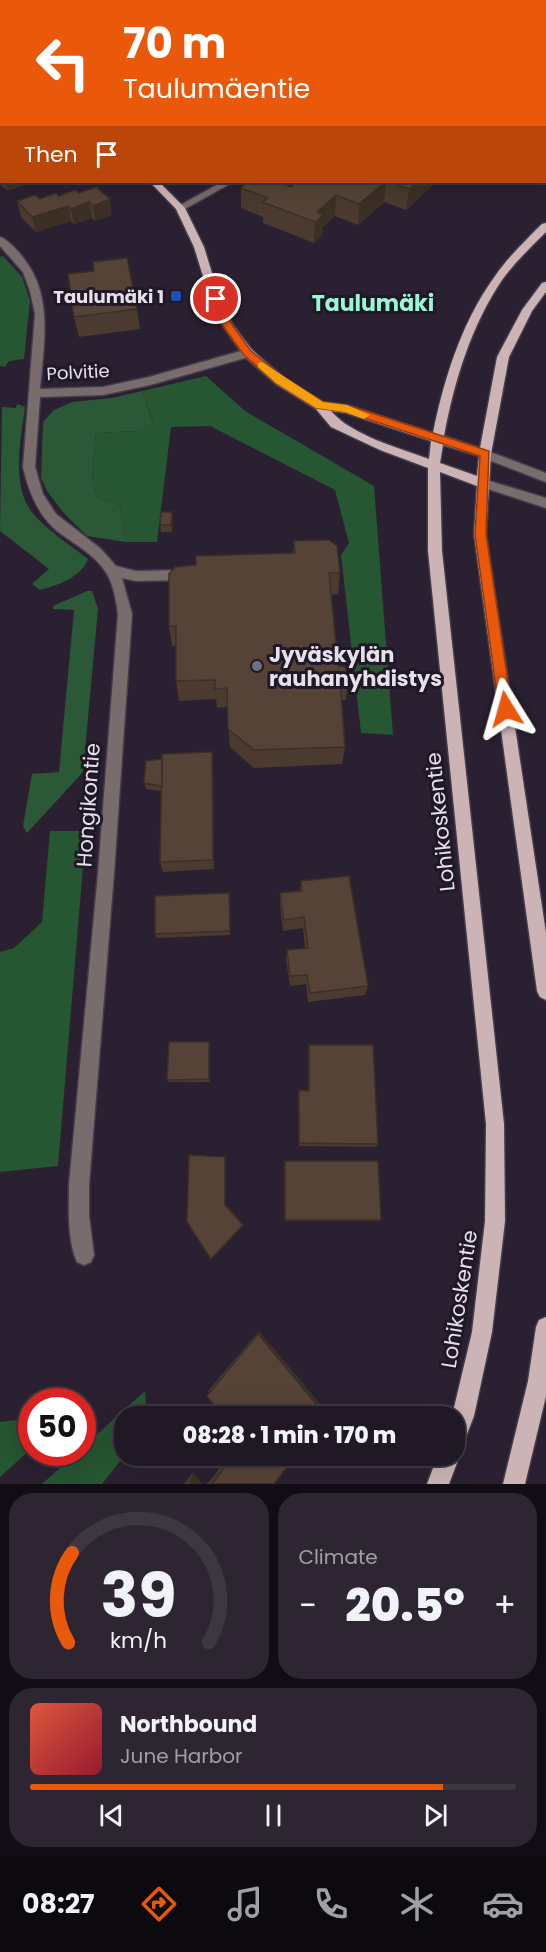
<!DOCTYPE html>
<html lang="en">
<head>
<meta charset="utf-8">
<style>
	body { margin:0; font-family:Poppins,sans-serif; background:#2d2532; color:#f1f3f6; height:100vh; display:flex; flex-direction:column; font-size:22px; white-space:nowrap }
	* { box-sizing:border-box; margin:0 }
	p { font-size:20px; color:#a2a0a7 }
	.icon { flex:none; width:33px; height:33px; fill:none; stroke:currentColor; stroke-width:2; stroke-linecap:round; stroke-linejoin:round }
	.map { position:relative; height:1484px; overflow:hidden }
	.panel { display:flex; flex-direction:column; gap:9px; padding:9px; background:#120d14; flex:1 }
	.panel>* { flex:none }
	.hud { position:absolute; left:0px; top:0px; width:546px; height:183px; box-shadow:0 6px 24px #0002,0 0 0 2px #3d3742; background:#ea580c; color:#fff; overflow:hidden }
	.speed { position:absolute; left:18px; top:1388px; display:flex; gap:12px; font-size:30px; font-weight:700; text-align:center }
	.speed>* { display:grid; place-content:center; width:78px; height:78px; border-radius:50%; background:#201825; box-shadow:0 6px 24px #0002,0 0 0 2px #3d3742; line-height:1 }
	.speed .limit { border:9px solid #d22; background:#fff; color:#111 }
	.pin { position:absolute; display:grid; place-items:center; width:51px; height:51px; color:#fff; margin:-26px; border:3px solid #fff; border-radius:50%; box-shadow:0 2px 6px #0007 }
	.me { position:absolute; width:66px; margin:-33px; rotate:352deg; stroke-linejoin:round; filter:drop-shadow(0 0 4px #0008) }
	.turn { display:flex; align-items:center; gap:21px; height:126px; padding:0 24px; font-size:27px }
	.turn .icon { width:78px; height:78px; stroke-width:2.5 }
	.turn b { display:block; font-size:42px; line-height:51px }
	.then { display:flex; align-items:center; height:57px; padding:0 24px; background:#0003; gap:12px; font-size:22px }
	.big { font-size:45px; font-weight:800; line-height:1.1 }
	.panel .card { flex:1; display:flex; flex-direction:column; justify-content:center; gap:9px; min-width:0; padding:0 21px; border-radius:24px; background:#2d2532 }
	.panel .dial { align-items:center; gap:0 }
	.dial svg { height:156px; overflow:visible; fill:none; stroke:#3d3742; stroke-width:7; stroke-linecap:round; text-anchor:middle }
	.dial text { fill:#f1f3f6; stroke:none }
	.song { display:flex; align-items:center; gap:18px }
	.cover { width:72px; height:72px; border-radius:9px; background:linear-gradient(135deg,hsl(10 70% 55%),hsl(350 70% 35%)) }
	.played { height:6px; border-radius:3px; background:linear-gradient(90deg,#ea580c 85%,#3d3742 85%) }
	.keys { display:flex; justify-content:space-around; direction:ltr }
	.heat { display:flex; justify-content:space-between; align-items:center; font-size:33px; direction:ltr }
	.panel .tiles { flex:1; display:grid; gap:9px; grid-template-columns:1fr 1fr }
	.card:last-child { grid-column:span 2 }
	.trip { position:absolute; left:114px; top:1406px; width:351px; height:60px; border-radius:24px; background:#201825; box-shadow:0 6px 24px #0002,0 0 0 2px #3d3742; font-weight:800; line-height:60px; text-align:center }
	.dock { display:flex; height:96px; justify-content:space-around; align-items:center; background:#0d0a0f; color:#a2a0a7 }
	.dock .icon { width:42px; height:42px }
	.dock .on { color:#ea580c }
	.dock b { font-size:27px; color:#f1f3f6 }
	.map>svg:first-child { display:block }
	.green { fill:#2b5937 }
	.forest { fill:#265632 }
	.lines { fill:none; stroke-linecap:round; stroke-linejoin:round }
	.minor-casing { stroke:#443b4b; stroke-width:3 }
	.major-casing { stroke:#443b4b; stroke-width:3 }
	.minor { fill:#786c6d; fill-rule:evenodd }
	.major { fill:#ccb4b6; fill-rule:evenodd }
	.wall { fill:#4a3a2f }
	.shaded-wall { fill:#3c2f26 }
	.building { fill:#564337; stroke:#3c2f26; stroke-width:1.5 }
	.route { fill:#ea580c; stroke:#983908; stroke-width:1.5 }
	.slow { fill:#f59e0b }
	.transit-dot { fill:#1a4fb4; stroke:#201727; stroke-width:2 }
	.worship-dot { fill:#6b7280; stroke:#201727; stroke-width:2 }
	.labels { text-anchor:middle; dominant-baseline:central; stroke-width:6; stroke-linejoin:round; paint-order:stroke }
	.far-poi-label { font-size:18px; font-weight:bold; fill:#e6e0eb; stroke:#201727; text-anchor:end }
	.far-street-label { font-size:18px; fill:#e6e0eb; stroke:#201727 }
	.poi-label { font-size:21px; font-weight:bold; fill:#e6e0eb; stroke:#201727; text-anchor:start }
	.street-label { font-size:21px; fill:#e6e0eb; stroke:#201727 }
	.far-district-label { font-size:22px; font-weight:bold; fill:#99f7d8; stroke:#201727 }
</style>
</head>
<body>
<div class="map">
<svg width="546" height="1484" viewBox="0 0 546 1484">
	<rect width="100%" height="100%" fill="#2a2031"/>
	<g class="green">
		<polygon points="142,391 153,423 140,431 96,433 92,479 98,498 120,505 126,542 87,536 63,512 47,491 41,478 43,422 54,410 72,402 112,398"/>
		<path d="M 17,404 L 25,407 C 21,438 11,483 31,511 C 46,530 69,544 88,559 C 81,577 59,585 40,590 L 32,584 L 49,569 L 0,531 L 2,407 L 16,408 Z"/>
		<polygon points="87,591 92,591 98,609 83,772 27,833 23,826 32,774 59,772 74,610 53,609 53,606"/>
	</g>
	<g class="forest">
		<polygon points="3,256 22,277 30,301 24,359 9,361 5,367 0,366 0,257"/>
		<polygon points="206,376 245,411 374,486 393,735 361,733 341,555 349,543 335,490 210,426 171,427 157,542 126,542 120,505 98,498 92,479 96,433 140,431 153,422 142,391"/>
		<polygon points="50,831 86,831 58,1166 0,1172 0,952 14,948 42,922"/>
		<polygon points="145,1391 147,1416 124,1416 125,1455 102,1484 42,1484 78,1452 82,1452 83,1447"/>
		<polygon points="25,1419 31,1434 31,1449 0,1477 0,1422"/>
	</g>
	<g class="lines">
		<defs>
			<g id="minor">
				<polygon points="196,0 204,0 194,2"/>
				<polygon points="510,0 519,0 508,2"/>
				<polygon points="222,182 233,182 183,210 175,208"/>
				<path d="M 0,237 C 8,240 15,248 21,255 C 54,294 44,342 40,389 L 103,387 L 149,377 L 248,349 L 254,353 L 252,356 L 150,385 L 103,395 L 40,397 L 35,467 L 43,494 L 56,514 L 101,549 L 116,566 L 136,571 L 189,570 L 196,575 L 189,580 L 136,581 L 122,578 L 132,614 L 114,873 L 89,1185 L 89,1216 L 94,1255 L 91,1262 L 84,1265 L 77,1262 C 67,1239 69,1210 69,1185 L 98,873 L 118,614 C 116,601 114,586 107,574 C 96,556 78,546 61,534 C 39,518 29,493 23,467 L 35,314 L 30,291 L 23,272 L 0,246 Z"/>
				<polygon points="485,450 546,473 546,482 481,457 481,451"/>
				<polygon points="483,479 546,498 546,508 479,486 477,483 479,480"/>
			</g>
			<g id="major">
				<rect x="0" y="51" width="2" height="5"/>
				<path d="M 150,182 L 159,182 L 185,208 L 204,247 L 220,299 L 233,325 L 252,350 L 284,378 L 323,402 L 347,405 L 433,433 C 444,379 461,324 493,279 C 507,258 525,241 542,224 L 546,223 L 546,232 C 531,247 515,262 502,280 C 471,326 454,382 444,436 L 480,448 L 497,357 L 522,310 L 542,283 L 546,282 L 546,292 L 532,311 L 509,357 L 491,454 L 486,534 L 546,933 L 546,1000 L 540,997 L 537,991 L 474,534 L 477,486 L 440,472 L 442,551 L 504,1124 L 505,1221 L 492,1332 L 474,1416 L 462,1447 L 457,1449 L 460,1455 L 449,1484 L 427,1484 L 438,1455 L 454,1455 L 454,1416 L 452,1416 L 472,1332 L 485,1221 L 486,1124 L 428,551 L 428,468 L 380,450 L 331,427 L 316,409 L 276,384 L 244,356 L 223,326 L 210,299 L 194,247 L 176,209 ZM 331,411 L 346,413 L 431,441 L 429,459 C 399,448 351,435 331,411 ZM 443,445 L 479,456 L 477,476 L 440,463 Z"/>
				<polygon points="546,1317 546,1396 525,1484 503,1484 528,1381 536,1327 539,1320"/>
			</g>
		</defs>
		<use href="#minor" class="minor-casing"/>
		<use href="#major" class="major-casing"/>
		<use href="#minor" class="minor"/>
		<use href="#major" class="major"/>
	</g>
	<g class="wall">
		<polygon points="0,0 2,2 2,35 0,35"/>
		<polygon points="517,0 546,0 546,17 544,16 544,2 517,2"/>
		<polygon points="544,80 546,80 546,96 544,95"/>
		<polygon points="2,143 2,182 31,182 8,191 0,184 0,144"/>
		<polygon points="297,182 433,182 433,185 406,210 384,202 358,225 335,216 323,227 322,235 314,243 263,223 263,217 241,208 241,188 291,187"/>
		<polygon points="79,193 112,215 95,221 92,218 74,224 71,221 36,232 21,217 17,201"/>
		<polygon points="137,309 140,329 79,337 74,317"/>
		<polygon points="172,512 173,520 172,532 161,532 160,525"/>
		<polygon points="294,541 340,573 338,594 331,595 338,666 348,680 346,700 341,700 345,747 342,764 254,768 230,747 227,707 217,708 216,699 179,701 176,681 176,646 172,646 169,626 293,553"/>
		<polygon points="212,752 213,763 214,869 163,872 160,862 162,791 146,789 144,783 162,759"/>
		<polygon points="301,881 368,986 365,995 308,1002 306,984 290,986 286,960 287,950 305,948 303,928 283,931 280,904 280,893 300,891"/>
		<polygon points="230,898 230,935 157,938 155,934"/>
		<polygon points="210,1045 210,1082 169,1082 167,1080"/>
		<polygon points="309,1045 378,1144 375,1147 299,1146 298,1095 299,1090 308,1091 308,1050"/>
		<polygon points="284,1163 381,1220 378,1221 285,1221"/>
		<polygon points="259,1331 324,1409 207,1396 209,1390"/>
		<polygon points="230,1455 296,1455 274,1484 207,1484"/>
		<polygon points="193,1472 202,1484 184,1484"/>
	</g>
	<g class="shaded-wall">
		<polygon points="139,0 166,0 163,2 136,2"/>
		<polygon points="465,0 493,0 490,2 462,2"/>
		<polygon points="546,39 546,63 544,64 544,46"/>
		<polygon points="546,125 546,138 544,143 544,126"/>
		<polygon points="6,182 31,182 8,191"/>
		<polygon points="386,182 384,202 358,225 359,204"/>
		<polygon points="418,182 433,182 433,185 406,210 409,189"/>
		<polygon points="336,195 335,216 323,227 322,235 314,243 315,222 317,212"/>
		<polygon points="110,199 112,215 95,221 93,206"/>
		<polygon points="89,202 92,218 74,224 71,209"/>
		<polygon points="68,206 71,221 36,232 32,217"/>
		<polygon points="172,512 173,520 172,532 171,525"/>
		<polygon points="212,752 213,763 214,869 213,860"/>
		<polygon points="209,1042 210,1045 210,1082 209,1079"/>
		<polygon points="225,1157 226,1158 225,1205"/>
		<polygon points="259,1331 324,1409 326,1416 258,1334"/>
		<polygon points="193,1472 202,1484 191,1484 190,1482"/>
	</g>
	<g class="building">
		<polygon points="0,0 8,2 2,2 1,22 0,21"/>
		<polygon points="104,0 139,0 136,2 106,2 103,1"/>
		<polygon points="248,0 293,0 291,2 246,2"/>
		<polygon points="434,0 465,0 462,2 438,2"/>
		<polygon points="544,31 546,31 546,47 545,48"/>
		<polygon points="546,99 546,112 544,113 544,100"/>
		<polygon points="2,143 2,173 0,172 0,144"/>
		<polygon points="248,182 277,182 291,187 297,182 385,182 359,204 336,195 317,212 323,215 315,222 262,202 268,198 241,188"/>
		<polygon points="387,182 418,182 409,189"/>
		<polygon points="96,187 110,199 93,206 89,202 71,209 68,206 32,217 17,201 35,195 40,199 56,193 59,196 75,190 79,193"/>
		<polygon points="127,258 137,309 74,317 68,274 94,271 93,262"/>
		<polygon points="161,512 172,512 171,525 160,525"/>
		<polygon points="329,540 337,546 340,573 329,573 338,666 346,667 348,680 340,681 345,747 254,750 228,729 227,688 215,689 215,680 176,681 176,626 169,626 169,574 175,567 196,565 196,556 295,553 294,541"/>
		<polygon points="212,752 213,860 160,862 162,754"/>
		<polygon points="162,759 162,786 144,783 146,761"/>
		<polygon points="349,876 368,986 310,993 307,975 290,976 287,950 308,948 304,917 284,920 280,893 302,891 301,881"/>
		<polygon points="229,893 230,931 155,934 155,896"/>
		<polygon points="169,1042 209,1042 209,1079 167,1080"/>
		<polygon points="309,1045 373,1045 378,1144 299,1143 299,1090 309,1091"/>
		<polygon points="189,1155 225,1157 225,1205 243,1225 211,1259 187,1222"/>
		<polygon points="285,1161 378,1161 381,1220 285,1220"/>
		<polygon points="258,1334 326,1416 222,1416 207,1396"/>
		<polygon points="234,1455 296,1455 274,1484 212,1484"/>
	</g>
	<polygon class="route" points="212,297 219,297 233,326 251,351 284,378 323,402 350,406 489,451 486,534 512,709 510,713 501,713 499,709 475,534 480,456 346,412 316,408 276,383 244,355 223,326 211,299"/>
	<polygon class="slow" points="262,362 323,402 347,405 370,415 364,419 345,412 316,408 276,383 258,367 258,363"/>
	<rect class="transit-dot" x="170" y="290" width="12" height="12" rx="3"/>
	<circle class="worship-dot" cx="257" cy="666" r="6"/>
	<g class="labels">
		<g class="far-poi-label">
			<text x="164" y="296">Taulumäki 1</text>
		</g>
		<g class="far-street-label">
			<text transform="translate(78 372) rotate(-3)">Polvitie</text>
		</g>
		<g class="poi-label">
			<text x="269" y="654">Jyväskylän<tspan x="269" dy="24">rauhanyhdistys</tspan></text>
		</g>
		<g class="street-label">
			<text transform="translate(88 805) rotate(-86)">Hongikontie</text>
			<text transform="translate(440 822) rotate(-96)">Lohikoskentie</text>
			<text transform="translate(459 1299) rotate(-81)">Lohikoskentie</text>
		</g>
		<g class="far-district-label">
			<text x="373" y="303">Taulumäki</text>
		</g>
	</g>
</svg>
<div class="speed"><div class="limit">50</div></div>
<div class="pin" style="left:216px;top:299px;background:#d93025"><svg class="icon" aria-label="arrive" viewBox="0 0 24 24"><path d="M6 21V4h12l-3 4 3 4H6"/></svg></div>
<svg class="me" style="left:506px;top:709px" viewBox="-20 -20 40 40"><path d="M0-17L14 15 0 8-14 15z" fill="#ea580c" stroke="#fff" stroke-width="4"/></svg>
<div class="trip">08:28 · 1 min · 170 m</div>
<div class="hud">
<div class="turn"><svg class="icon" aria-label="left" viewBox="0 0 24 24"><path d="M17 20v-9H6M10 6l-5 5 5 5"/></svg><div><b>70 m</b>Taulumäentie</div></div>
<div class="then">Then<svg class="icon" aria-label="arrive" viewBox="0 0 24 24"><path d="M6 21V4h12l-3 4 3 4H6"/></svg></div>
</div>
</div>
<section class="panel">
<div class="tiles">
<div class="card dial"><svg viewBox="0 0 100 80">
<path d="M14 69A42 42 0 1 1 86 69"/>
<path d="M14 69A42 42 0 0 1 16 23" stroke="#ea580c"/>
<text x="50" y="56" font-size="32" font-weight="700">39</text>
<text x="50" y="72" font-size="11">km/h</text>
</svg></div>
<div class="card"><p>Climate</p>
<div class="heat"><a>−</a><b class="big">20.5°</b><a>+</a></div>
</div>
<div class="card">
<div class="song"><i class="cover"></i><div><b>Northbound</b><p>June Harbor</p></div></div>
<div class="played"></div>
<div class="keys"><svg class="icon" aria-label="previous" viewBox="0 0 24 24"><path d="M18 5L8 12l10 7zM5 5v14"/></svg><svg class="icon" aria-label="pause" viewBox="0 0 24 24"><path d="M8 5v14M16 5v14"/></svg><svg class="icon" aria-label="next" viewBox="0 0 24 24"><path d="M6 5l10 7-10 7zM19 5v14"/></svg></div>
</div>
</div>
</section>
<nav class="dock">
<b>08:27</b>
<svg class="icon on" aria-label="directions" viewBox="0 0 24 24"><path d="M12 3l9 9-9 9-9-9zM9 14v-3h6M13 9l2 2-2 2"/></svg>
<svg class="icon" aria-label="music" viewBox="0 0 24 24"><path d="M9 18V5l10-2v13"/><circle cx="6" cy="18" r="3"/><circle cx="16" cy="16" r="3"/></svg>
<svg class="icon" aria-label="phone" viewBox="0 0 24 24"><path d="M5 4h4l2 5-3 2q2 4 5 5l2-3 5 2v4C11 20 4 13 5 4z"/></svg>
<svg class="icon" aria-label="climate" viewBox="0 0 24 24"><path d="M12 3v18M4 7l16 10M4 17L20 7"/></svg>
<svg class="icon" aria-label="car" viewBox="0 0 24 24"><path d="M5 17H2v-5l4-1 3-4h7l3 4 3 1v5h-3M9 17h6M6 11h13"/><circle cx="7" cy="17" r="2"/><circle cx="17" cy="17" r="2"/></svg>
</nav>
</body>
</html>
